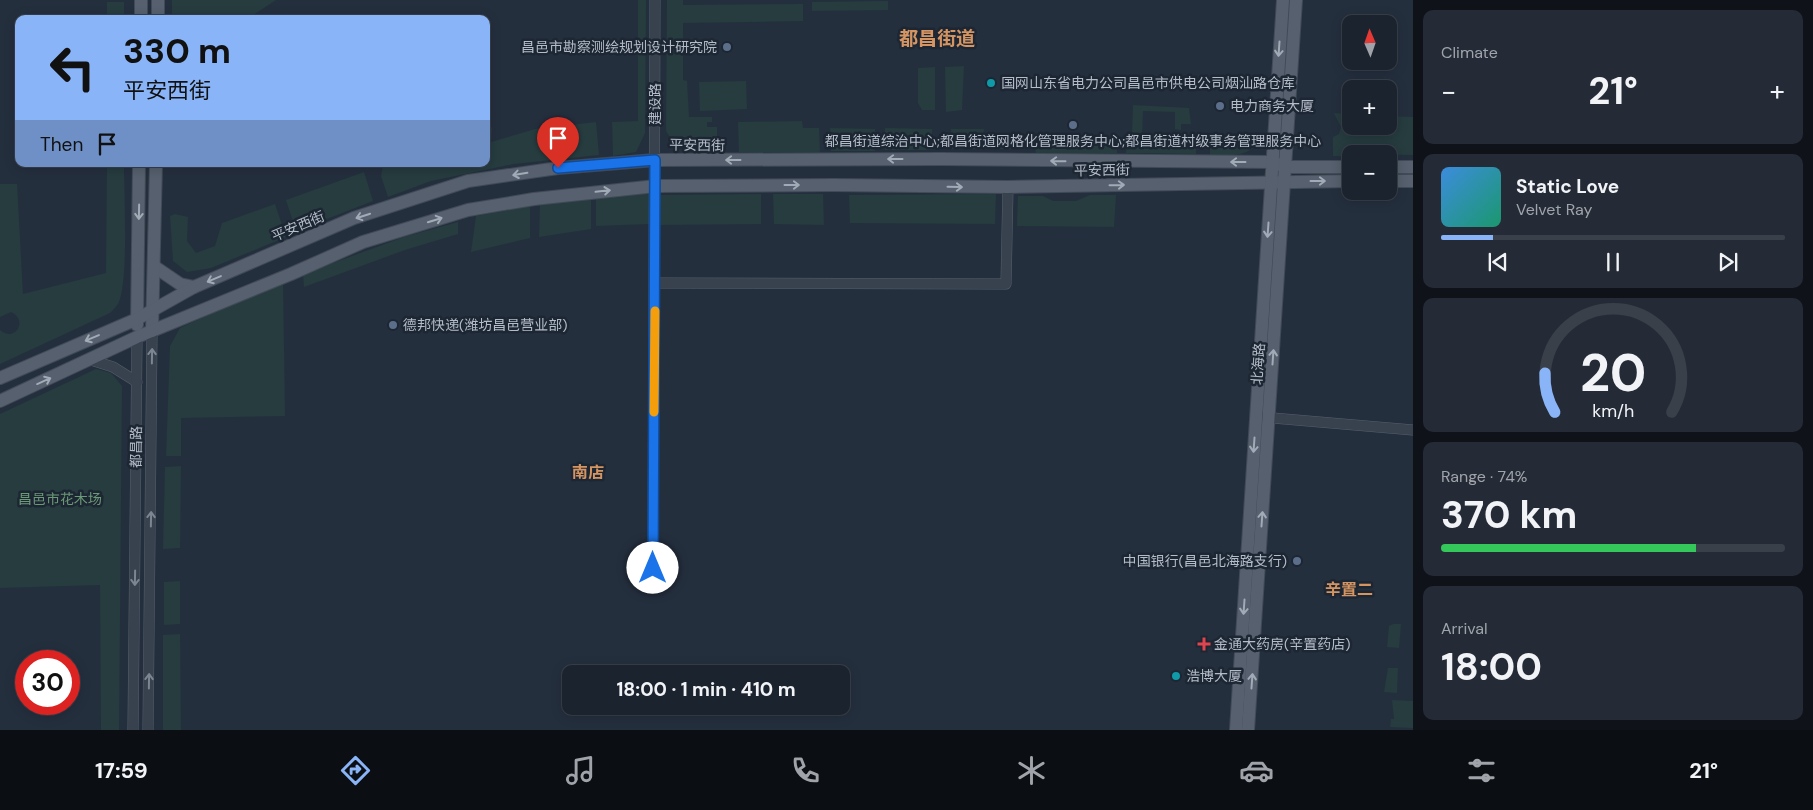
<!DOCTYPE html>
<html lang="en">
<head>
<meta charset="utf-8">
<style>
	body { margin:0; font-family:"DM Sans","Noto Sans SC",sans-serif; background:#242b36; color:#f1f3f6; height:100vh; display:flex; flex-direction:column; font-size:19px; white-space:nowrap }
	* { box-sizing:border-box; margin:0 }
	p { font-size:16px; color:#a0a4aa }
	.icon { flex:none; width:28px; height:28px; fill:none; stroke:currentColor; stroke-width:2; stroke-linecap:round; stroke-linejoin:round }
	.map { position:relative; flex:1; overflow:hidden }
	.details { display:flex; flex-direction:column; gap:10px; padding:10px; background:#0f1319; width:400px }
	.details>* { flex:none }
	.guide { position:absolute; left:15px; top:15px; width:475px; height:152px; border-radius:10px; box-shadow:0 2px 12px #0003,0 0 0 1px #39404a; background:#8ab4f8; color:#111; overflow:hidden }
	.needle { width:32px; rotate:358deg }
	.tools { position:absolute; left:1342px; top:15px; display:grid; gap:10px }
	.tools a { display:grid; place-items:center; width:55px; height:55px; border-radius:10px; background:#1b232e; box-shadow:0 2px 12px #0003,0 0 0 1px #39404a; font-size:25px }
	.speed { position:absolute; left:15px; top:650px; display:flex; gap:10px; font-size:25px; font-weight:700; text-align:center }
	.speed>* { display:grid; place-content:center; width:65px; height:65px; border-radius:50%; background:#1b232e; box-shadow:0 2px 12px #0003,0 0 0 1px #39404a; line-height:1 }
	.speed .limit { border:8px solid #d22; background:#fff; color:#111 }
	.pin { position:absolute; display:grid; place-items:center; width:42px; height:42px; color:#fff; margin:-51px -21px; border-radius:50% 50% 50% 0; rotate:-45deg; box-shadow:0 0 5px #0007 }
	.pin .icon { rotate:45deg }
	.me { position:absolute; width:55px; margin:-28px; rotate:0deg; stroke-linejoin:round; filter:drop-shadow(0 0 4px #0008) }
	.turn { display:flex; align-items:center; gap:18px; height:105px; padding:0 25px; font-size:22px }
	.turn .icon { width:65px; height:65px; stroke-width:2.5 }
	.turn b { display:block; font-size:35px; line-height:42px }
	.then { display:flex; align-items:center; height:48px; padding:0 25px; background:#0003; gap:10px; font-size:19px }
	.big { font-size:38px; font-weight:700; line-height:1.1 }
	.details .card { flex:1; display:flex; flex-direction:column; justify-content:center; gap:8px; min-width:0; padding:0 18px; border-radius:10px; background:#242b36 }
	.details .dial { align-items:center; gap:0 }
	.dial svg { height:130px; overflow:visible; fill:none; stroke:#39404a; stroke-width:7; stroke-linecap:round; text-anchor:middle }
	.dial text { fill:#f1f3f6; stroke:none }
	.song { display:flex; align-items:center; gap:15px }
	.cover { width:60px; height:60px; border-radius:8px; background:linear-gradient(135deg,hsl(210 70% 55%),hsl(160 70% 35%)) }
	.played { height:5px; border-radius:2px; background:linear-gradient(90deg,#8ab4f8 15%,#39404a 15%) }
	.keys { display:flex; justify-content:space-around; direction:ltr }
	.heat { display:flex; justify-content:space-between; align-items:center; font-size:28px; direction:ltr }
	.charge { height:8px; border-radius:4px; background:linear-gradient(90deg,#34c759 74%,#39404a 0) }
	.trip { position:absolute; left:562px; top:665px; width:288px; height:50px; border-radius:10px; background:#1b232e; box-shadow:0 2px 12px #0003,0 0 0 1px #39404a; font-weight:700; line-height:50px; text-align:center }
	.tabs { display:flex; height:80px; justify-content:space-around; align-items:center; background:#0b0e12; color:#a0a4aa }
	.tabs .icon { width:35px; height:35px }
	.tabs .current { color:#8ab4f8 }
	.tabs b { font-size:22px; color:#f1f3f6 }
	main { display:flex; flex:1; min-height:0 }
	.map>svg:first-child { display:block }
	.green { fill:#263c3f }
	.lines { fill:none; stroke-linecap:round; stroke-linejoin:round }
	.minor-casing { stroke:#565f6c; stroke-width:11 }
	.major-casing { stroke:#414a57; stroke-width:14 }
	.minor { stroke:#38414e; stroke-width:10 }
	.major { stroke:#56606e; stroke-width:12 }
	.oneway { stroke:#a1aab7 }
	.oneway2 { stroke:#7c8592 }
	.route-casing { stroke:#114b97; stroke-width:12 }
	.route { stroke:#1a73e8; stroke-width:9 }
	.slow { stroke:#f59e0b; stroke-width:9 }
	.service-dot { fill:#5c6f8a; stroke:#1d2633; stroke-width:2 }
	.culture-dot { fill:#0f9aa8; stroke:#1d2633; stroke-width:2 }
	.health-dot { fill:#e0444e; stroke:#1d2633; stroke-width:2 }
	.labels { text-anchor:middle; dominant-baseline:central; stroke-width:5; stroke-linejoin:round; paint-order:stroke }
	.poi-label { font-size:14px; fill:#b4bcc9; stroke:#1d2633; text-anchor:start }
	.street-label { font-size:14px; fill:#b4bcc9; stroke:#1d2633 }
	.park-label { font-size:14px; fill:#6b9a76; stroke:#1d2633 }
	.quarter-label { font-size:16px; font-weight:bold; fill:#d59563; stroke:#1d2633 }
	.district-label { font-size:19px; font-weight:bold; fill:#d59563; stroke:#1d2633 }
</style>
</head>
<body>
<main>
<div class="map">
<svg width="1413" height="730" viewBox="0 0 1413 730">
	<rect width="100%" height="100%" fill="#242f3e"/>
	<g class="green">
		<polygon points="172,0 276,0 247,19 172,19"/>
		<polygon points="638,0 646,0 645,133 636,152 613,156 612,122 638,121"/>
		<path d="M 667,0 L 683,0 L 683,5 L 803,4 L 803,21 L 683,23 L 683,80 L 687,81 L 689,117 L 712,117 L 712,122 L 707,122 L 707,127 L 717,127 L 717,150 C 691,151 681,156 666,131 Z"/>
		<polygon points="888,1 888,10 812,11 812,2"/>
		<rect x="107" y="2" width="17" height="17"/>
		<polygon points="964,66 962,110 946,112 945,67"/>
		<polygon points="935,67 935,110 922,110 918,103 918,68"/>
		<polygon points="746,81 747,109 700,111 699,82"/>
		<polygon points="1133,105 1189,108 1191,124 1181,124 1181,130 1175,129 1175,112 1143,111 1142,138 1184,139 1184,144 1196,144 1196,154 1126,153 1127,134 1132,132"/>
		<polygon points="1334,113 1351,114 1351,126 1389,126 1389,116 1413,117 1413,155 1351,154 1351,156 1333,156 1333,137 1339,134 1341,127"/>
		<polygon points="802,121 803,128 819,128 820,153 739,152 738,122"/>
		<polygon points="596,122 599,155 514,164 431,181 388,197 381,176 383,165 386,164 486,164 486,129 492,127 491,142 535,129"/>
		<polygon points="830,128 875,129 875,151 831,151"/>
		<polygon points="885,128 932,129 932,150 885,150"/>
		<polygon points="951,129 984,129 982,141 1026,140 1026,149 952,149"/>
		<path d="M 1259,137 C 1253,159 1227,155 1210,155 L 1210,145 L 1241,145 L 1249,144 Z"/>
		<polygon points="1039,138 1117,139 1117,153 1036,154 1035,146 1038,146"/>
		<path d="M 107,164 L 124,164 C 124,192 129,284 118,304 C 116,307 113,310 110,313 L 0,364 L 0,330 C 15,343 29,320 11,312 L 0,317 L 0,184 L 17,184 L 23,294 L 106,273 Z"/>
		<polygon points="364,172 373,201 296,231 286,200"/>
		<polygon points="649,193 650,224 596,226 596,198"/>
		<polygon points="761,194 761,224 660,225 660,195"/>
		<polygon points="773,194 823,194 824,225 774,224"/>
		<polygon points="996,194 995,224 850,223 849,195"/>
		<polygon points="1090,195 1116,195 1114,227 1017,226 1018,196 1043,196 1053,201 1076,201"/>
		<polygon points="591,199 591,229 539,237 540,205"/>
		<polygon points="275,204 286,237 211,268 187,272 173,261 170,216 175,214 188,217 187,241 196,253 215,246 222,223"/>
		<polygon points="530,206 530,238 471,252 476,216"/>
		<polygon points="458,222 458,234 405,250 304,287 303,274 404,237"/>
		<polygon points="283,281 285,416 181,418 181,456 166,456 170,346 180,328"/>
		<polygon points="96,369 111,373 122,386 119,730 101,730 100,585 0,588 0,414"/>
		<polygon points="181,466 180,548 163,549 165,467"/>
		<polygon points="180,581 180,624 164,625 164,582"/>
		<polygon points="1393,624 1401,624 1399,648 1387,647 1389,626"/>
		<polygon points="180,634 181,730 163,730 163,635"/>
		<polygon points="1388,668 1398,668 1397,693 1384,692"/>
		<polygon points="1392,700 1413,701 1413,728 1390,727 1391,719 1394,719"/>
	</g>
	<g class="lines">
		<defs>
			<g id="minor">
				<polyline points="655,283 1006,284 1008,187"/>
				<polyline points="91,360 113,367 137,382"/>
				<polyline points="1262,417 1413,430"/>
				<polyline points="653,568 655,0"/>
				<polyline points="133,730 137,337"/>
				<polyline points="148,730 152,331"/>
			</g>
			<g id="major">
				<polyline points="141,19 141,0"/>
				<polyline points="158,19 158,0"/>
				<polyline points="1389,167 1413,167"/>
				<polyline points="1389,181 1413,181"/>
				<polyline points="155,267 180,284 194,287"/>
				<polyline points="137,325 139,164"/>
				<polyline points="152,331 156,164"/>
				<polyline points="0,378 137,319 194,287 354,218 468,181 558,168 655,160 941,159 1272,162 1286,167 1351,167"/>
				<polyline points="0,401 137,337 291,274 363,242 468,210 534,199 656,186 834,185 1008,187 1351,181"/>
				<polyline points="1236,730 1283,0"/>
				<polyline points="1248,730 1296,0"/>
			</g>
		</defs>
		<use href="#minor" class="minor-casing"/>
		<use href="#major" class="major-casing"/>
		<use href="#minor" class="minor"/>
		<use href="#major" class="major"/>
	</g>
	<defs><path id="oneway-shaft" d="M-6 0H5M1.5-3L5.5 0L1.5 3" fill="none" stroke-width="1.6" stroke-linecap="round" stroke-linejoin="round" transform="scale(1.25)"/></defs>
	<g class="oneway">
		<use href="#oneway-shaft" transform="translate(1279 49) rotate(94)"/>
		<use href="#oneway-shaft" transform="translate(895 159) rotate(180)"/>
		<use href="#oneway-shaft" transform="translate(733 160) rotate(180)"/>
		<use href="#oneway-shaft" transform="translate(1058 161) rotate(-179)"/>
		<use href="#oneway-shaft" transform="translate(1238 162) rotate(-180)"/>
		<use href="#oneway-shaft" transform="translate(520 174) rotate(171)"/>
		<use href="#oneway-shaft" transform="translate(1318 181)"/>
		<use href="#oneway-shaft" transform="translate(792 185)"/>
		<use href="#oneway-shaft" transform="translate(1117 185) rotate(-1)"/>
		<use href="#oneway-shaft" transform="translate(955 187) rotate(1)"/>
		<use href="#oneway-shaft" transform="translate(603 191) rotate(-6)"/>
		<use href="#oneway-shaft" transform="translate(139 212) rotate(91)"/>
		<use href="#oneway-shaft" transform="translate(363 216) rotate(162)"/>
		<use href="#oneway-shaft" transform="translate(435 220) rotate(-17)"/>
		<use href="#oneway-shaft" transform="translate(1268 230) rotate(94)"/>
		<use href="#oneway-shaft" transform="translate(214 279) rotate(157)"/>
		<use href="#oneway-shaft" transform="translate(92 338) rotate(157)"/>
		<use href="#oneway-shaft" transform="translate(1273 357) rotate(-86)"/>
		<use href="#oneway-shaft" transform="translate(44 381) rotate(-24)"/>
		<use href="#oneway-shaft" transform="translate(1254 445) rotate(94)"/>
		<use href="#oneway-shaft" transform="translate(1262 519) rotate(-86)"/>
		<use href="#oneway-shaft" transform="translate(1244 607) rotate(94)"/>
		<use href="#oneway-shaft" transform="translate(1252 681) rotate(-86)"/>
	</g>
	<g class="oneway2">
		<use href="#oneway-shaft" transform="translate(152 356) rotate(-89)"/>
		<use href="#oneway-shaft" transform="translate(151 519) rotate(-89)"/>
		<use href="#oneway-shaft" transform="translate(135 578) rotate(91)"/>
		<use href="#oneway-shaft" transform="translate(149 681) rotate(-89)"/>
	</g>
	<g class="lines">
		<defs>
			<polyline id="route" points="558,168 655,160 653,568"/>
		</defs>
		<use href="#route" class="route-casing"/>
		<use href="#route" class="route"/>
		<polyline class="slow" points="654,412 655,311"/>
	</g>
	<g class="service-dot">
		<circle cx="727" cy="47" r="5"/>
		<circle cx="1220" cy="106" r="5"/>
		<circle cx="1073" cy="125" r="5"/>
		<circle cx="393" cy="325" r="5"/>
		<circle cx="1297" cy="561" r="5"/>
	</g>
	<g class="culture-dot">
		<circle cx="991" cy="83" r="5"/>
		<circle cx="1176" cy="676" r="5"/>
	</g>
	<path class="health-dot" d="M1201.5 636.5h5v5h5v5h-5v5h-5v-5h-5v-5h5z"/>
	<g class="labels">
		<g class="poi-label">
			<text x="717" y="47" text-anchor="end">昌邑市勘察测绘规划设计研究院</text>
			<text x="1001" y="83">国网山东省电力公司昌邑市供电公司烟汕路仓库</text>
			<text x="1230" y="106">电力商务大厦</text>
			<text x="1073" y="141" text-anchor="middle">都昌街道综治中心;都昌街道网格化管理服务中心;都昌街道村级事务管理服务中心</text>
			<text x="403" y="325">德邦快递(潍坊昌邑营业部)</text>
			<text x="1287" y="561" text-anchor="end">中国银行(昌邑北海路支行)</text>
			<text x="1214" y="644">金通大药房(辛置药店)</text>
			<text x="1186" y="676">浩博大厦</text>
		</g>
		<g class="street-label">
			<text transform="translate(655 104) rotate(-90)">建设路</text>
			<text transform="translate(697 145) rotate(1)">平安西街</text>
			<text transform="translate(1102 170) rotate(-1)">平安西街</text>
			<text transform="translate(298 226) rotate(-23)">平安西街</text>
			<text transform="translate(1258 364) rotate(-86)">北海路</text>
			<text transform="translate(136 447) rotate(-89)">都昌路</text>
		</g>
		<g class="park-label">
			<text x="60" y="499">昌邑市花木场</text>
		</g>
		<g class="quarter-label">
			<text x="588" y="472">南店</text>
			<text x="1349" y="589">辛置二</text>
		</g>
		<g class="district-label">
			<text x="937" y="38">都昌街道</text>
		</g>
	</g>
</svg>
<div class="tools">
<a><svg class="needle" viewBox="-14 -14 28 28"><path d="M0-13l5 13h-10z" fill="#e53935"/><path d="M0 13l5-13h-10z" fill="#a0a4aa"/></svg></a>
<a>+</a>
<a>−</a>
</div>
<div class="speed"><div class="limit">30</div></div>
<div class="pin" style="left:558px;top:168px;background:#d93025"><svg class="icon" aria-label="arrive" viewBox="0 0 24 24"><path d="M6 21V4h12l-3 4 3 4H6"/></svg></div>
<svg class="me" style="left:653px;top:568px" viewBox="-20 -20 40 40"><circle r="19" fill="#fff"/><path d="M0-13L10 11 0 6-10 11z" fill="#1a73e8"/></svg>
<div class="trip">18:00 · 1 min · 410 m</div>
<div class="guide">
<div class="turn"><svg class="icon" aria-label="left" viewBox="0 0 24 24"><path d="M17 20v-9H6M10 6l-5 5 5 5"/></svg><div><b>330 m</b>平安西街</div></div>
<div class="then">Then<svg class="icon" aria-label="arrive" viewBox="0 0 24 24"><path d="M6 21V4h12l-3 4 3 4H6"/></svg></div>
</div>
</div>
<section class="details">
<div class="card"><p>Climate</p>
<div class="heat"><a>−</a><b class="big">21°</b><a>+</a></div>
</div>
<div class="card">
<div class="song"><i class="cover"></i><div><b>Static Love</b><p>Velvet Ray</p></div></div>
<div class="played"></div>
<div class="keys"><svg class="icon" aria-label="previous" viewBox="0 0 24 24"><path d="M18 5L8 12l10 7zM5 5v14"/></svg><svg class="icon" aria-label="pause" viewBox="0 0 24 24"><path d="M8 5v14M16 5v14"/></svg><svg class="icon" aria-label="next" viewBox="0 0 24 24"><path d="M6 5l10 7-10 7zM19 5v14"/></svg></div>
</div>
<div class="card dial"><svg viewBox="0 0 100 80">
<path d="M14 69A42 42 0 1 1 86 69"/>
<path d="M14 69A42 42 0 0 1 8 45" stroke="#8ab4f8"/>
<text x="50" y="56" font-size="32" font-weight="700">20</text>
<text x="50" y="72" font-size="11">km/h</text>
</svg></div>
<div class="card"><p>Range · 74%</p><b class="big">370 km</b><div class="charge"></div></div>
<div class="card"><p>Arrival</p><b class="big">18:00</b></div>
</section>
</main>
<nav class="tabs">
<b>17:59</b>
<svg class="icon current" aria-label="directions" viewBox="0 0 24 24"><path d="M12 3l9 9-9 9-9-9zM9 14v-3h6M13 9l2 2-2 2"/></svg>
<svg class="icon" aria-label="music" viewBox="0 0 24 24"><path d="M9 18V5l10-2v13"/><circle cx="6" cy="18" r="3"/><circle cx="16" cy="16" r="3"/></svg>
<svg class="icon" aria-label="phone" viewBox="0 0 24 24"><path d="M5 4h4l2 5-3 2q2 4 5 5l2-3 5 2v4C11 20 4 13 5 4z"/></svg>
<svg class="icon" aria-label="climate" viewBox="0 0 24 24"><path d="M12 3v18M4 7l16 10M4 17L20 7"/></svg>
<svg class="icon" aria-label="car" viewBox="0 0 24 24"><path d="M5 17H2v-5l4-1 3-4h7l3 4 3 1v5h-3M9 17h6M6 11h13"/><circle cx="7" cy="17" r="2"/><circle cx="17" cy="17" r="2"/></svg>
<svg class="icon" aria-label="filters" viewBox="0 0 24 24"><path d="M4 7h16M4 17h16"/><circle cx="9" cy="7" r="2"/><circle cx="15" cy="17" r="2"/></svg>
<b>21°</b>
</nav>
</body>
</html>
